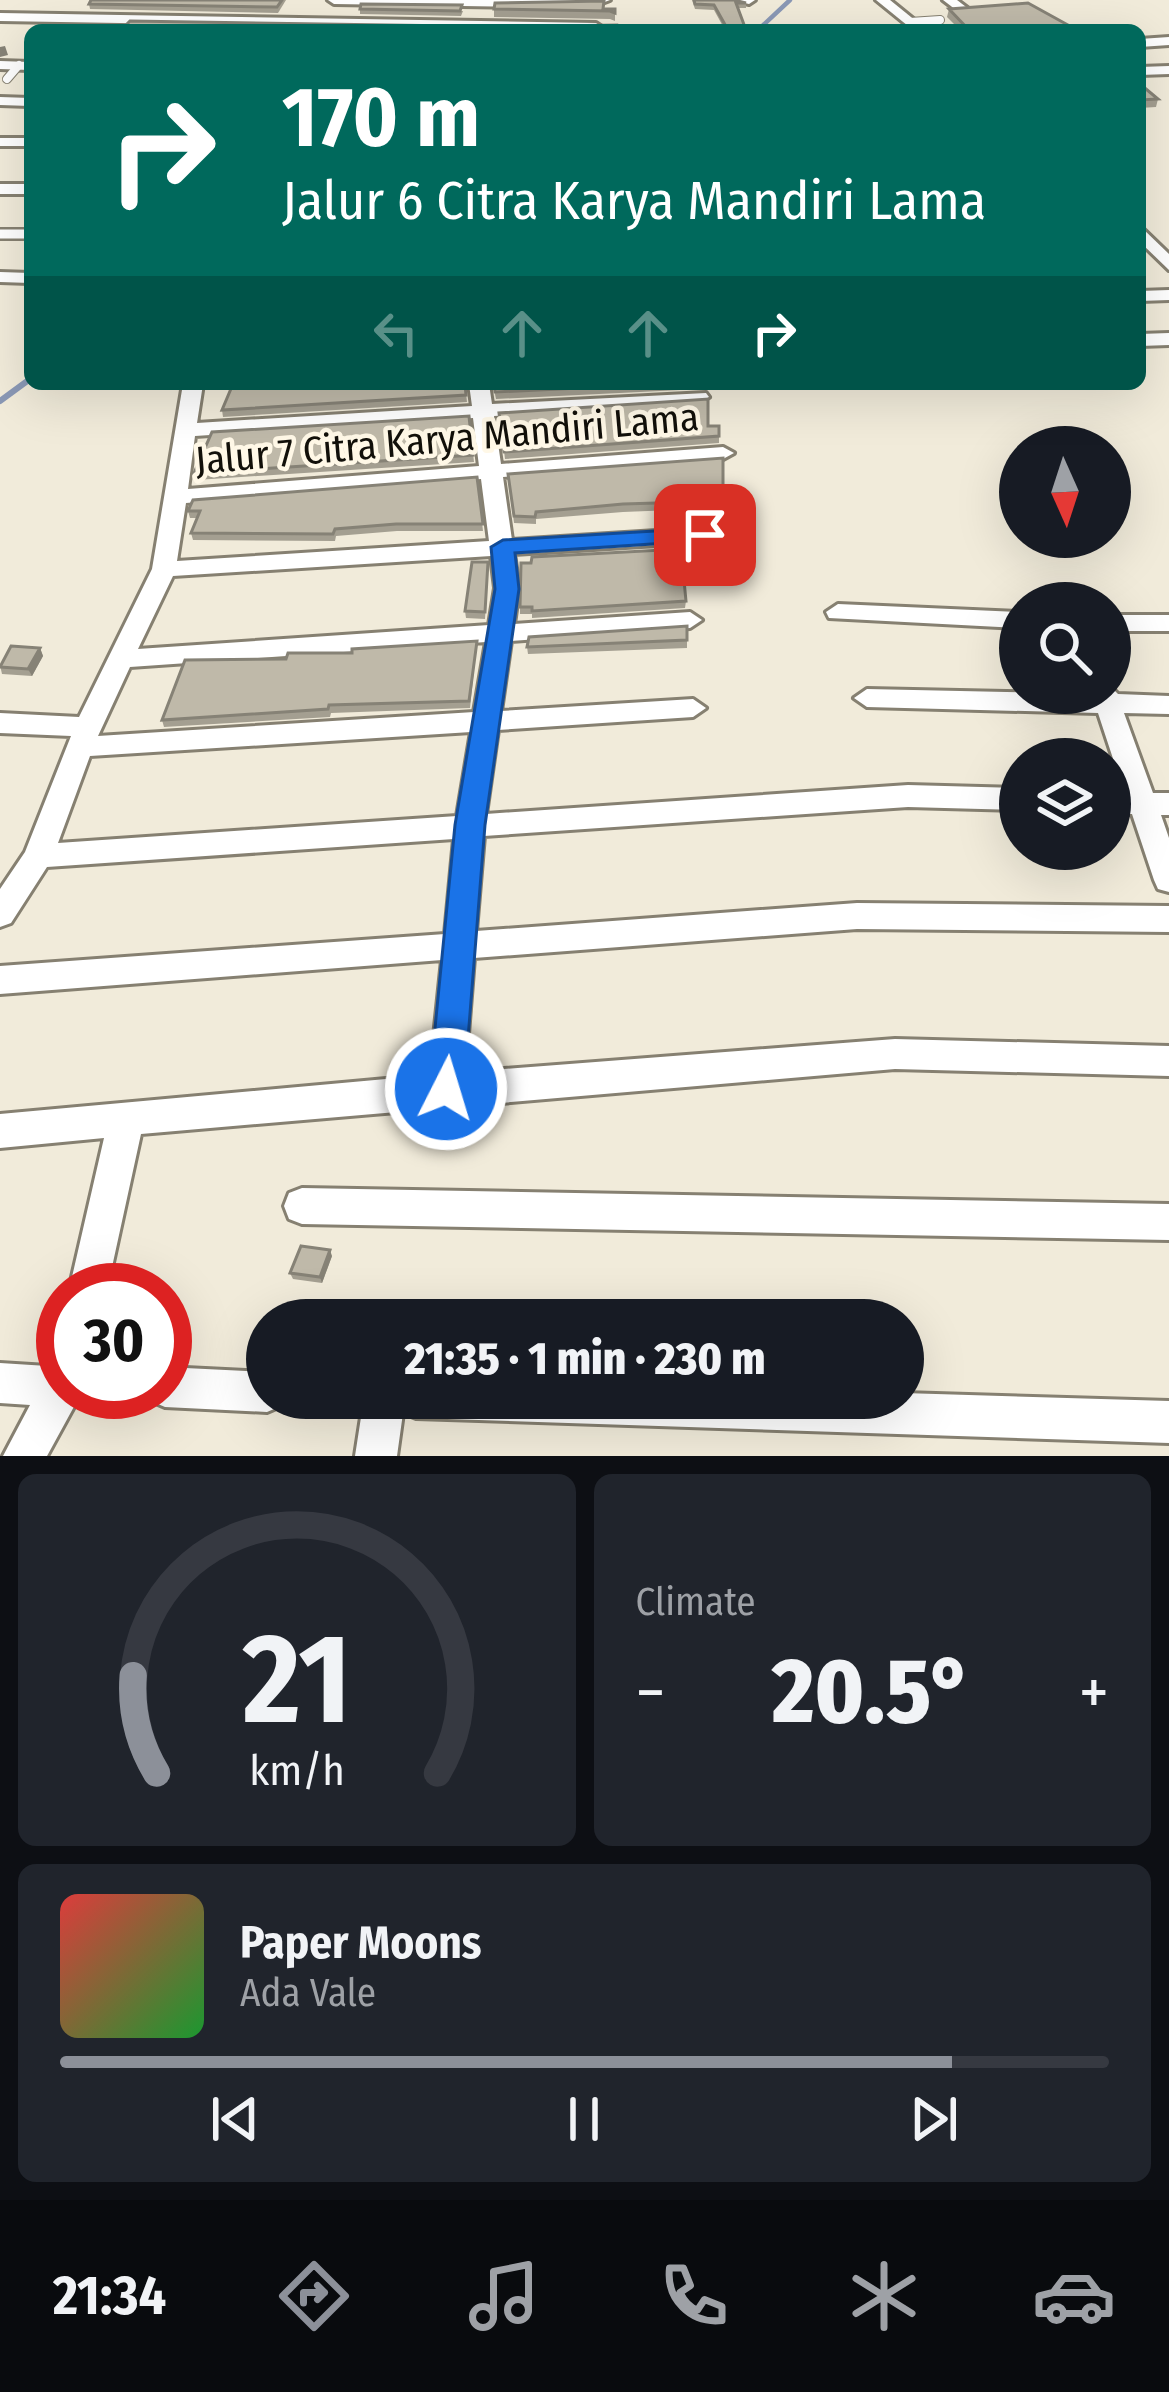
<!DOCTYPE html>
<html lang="en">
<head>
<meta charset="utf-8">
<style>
	body { margin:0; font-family:"Fira Sans Condensed",sans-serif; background:#20242c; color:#f1f3f6; height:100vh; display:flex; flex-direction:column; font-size:45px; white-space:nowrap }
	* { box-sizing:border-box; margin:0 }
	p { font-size:39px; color:#9ea1a6 }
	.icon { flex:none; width:66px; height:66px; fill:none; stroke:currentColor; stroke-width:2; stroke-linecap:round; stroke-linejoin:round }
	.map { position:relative; height:1456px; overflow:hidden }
	.details { display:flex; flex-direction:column; gap:18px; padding:18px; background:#0d0f14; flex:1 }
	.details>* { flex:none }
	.guide { position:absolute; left:24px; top:24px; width:1122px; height:366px; border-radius:18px; box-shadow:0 12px 48px #0002; background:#00695c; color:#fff; overflow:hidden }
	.needle { width:78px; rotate:177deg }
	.tools { position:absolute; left:999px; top:426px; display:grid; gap:24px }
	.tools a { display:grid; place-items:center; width:132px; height:132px; border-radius:50%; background:#171b24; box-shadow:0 12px 48px #0002; font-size:60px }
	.speed { position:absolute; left:36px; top:1263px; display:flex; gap:24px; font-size:60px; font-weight:700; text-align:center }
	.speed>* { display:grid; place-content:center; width:156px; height:156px; border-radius:50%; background:#171b24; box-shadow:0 12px 48px #0002; line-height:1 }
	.speed .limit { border:18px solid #d22; background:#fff; color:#111 }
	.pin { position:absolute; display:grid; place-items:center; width:102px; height:102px; color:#fff; margin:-51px; border-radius:24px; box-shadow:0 6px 18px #0006 }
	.me { position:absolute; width:132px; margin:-66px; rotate:5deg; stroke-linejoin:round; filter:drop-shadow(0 0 9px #0008) }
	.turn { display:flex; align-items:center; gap:42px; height:252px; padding:0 60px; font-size:54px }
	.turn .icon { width:156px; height:156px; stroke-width:2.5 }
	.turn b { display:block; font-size:84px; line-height:102px }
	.lanes { display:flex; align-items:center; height:114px; padding:0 60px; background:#0003; justify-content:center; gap:60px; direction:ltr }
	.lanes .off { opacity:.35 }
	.big { font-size:90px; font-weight:800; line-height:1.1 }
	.details .widget { flex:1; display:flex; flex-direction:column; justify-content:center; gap:18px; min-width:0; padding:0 42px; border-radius:18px; background:#20242c }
	.details .dial { align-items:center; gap:0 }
	.dial svg { height:312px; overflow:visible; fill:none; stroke:#363941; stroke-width:7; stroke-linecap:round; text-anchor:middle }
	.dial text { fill:#f1f3f6; stroke:none }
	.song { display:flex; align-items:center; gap:36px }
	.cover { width:144px; height:144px; border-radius:18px; background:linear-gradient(135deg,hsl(0 70% 55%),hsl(130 70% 35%)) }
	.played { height:12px; border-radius:6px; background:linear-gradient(90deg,#8c9099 85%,#363941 85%) }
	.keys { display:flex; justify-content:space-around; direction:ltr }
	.heat { display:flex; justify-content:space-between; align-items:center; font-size:66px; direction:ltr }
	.details .tiles { flex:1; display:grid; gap:18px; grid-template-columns:1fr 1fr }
	.widget:last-child { grid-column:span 2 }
	.trip { position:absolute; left:246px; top:1299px; width:678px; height:120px; border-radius:60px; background:#171b24; box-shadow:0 12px 48px #0002; font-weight:800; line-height:120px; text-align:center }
	.tab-bar { display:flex; height:192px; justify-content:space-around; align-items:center; background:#090b0e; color:#9ea1a6 }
	.tab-bar .icon { width:84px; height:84px }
	.tab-bar .on { color:#8c9099 }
	.tab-bar b { font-size:54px; color:#f1f3f6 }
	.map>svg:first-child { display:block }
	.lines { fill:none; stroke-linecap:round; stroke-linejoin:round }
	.stream-far1 { stroke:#8a98b5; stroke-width:4.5 }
	.stream { stroke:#8a98b5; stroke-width:6 }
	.service-far1-casing { stroke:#868071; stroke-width:10 }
	.service-casing { stroke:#868071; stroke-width:14 }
	.minor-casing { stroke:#868071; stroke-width:6 }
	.service-far1 { stroke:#fff; stroke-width:8 }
	.service { stroke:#fff; stroke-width:9 }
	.minor { fill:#fff; fill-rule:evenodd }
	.wall { fill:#a49f91 }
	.shaded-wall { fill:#868276 }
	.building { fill:#bfb9a9; stroke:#868276; stroke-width:3 }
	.route { fill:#1a73e8; stroke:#114b97; stroke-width:3 }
	.labels { text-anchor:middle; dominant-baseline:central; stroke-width:9; stroke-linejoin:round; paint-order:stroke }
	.street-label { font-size:39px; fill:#12100a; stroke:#fff8e7 }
</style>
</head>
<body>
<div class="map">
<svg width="1169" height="1456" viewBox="0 0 1169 1456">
	<rect width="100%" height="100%" fill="#f1ebda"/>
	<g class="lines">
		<polyline class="stream-far1" points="758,30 790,0"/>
		<polyline class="stream" points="0,401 30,379"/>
		<defs>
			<g id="service-far1">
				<polyline points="910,22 940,20"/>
				<polyline points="7,79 19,65"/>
			</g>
			<polyline id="service" points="0,234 30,234"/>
			<g id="minor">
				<polygon points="328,0 610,0 589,8 334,4"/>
				<polygon points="732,0 755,0 749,4"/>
				<polygon points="876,0 890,0 927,30 913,30"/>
				<polygon points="943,0 957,0 970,10 960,13"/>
				<polygon points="0,13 596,23 602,27 551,30 0,21"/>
				<polygon points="1169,37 1169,45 1140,47 1140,39"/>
				<polygon points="0,61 30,62 30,70 0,69"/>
				<polygon points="1169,66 1169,74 1140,75 1140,67"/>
				<polygon points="0,97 30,98 30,106 0,105"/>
				<rect x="0" y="138" width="30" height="8"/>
				<rect x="0" y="184" width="30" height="10"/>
				<polygon points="1140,226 1169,254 1169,270 1140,242"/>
				<polygon points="0,272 30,273 30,283 0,282"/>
				<polygon points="1169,290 1169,300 1140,301 1140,291"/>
				<polygon points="1169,333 1169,345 1140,346 1140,334"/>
				<path d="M 183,384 L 203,384 L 197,423 L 472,406 L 469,384 L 489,384 L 492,404 L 706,393 L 709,397 L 699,403 L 494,416 L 501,464 L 723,447 L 734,453 L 723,459 L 503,477 L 512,540 L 705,528 L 717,535 L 705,542 L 514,554 L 519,588 L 514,624 L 690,612 L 702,620 L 690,628 L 511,641 L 501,711 L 693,699 L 706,708 L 693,717 L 498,730 L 486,814 L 908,785 L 1020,788 L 1020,810 L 908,807 L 484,836 L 476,931 L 857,903 L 1169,906 L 1169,932 L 857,929 L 474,958 L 465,1072 L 895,1039 L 1169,1046 L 1169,1076 L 895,1069 L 141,1134 L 107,1290 L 69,1290 L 104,1138 L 0,1148 L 0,1114 L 430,1075 L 442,960 L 0,994 L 0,966 L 445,934 L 454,839 L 47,867 L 11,923 L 0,927 L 0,889 L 25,852 L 71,736 L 0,733 L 0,713 L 79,717 L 152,569 ZM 473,418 L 479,466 L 188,489 L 195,436 ZM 481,479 L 489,541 L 177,561 L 186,503 ZM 491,556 L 495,588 L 489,625 L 138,649 L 173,576 ZM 486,642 L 474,712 L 98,736 L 130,667 ZM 471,732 L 457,816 L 58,843 L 90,756 Z"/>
				<polygon points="838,604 1020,612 1020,628 829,618 826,612"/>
				<rect x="1110" y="615" width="59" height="16"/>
				<polygon points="1110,686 1118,694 1169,696 1169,714 1124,713 1153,793 1169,793 1169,815 1161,815 1169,838 1169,892 1158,889 1154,880 1132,814 1110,814 1110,792 1124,792 1098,713 867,707 854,698 867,689 1091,694 1110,693"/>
				<polygon points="302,1188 1169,1204 1169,1240 302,1224 289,1219 284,1206 289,1193"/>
				<polygon points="0,1363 63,1367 63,1392 82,1392 47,1456 3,1456 30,1405 0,1403"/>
				<polygon points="165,1367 267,1372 267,1398 285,1398 281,1406 267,1412 165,1407 151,1401 147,1392 165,1392"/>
				<polygon points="903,1393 1169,1401 1169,1443 416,1418 403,1413 397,1456 355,1456 364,1398 903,1398"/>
			</g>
		</defs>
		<use href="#service-far1" class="service-far1-casing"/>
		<use href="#service" class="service-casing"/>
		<use href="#minor" class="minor-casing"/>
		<use href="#service-far1" class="service-far1"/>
		<use href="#service" class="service"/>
		<use href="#minor" class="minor"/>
	</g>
	<g class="wall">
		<polygon points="286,0 278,13 90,9 89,4"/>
		<polygon points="692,0 734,0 746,3 746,8 738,8 746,30 725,30 714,10 695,9"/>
		<polygon points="360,9 463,11 461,16 360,14"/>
		<polygon points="494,9 615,9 615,21 610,19 494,17"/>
		<polygon points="949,9 1077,30 960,30 947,17"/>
		<polygon points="1140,84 1158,99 1156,107 1140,108"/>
		<polygon points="465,384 467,402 223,417 222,410"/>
		<polygon points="493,384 701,384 700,389 496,399"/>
		<polygon points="499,413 719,426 719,443 505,459"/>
		<polygon points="469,416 474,462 196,480 194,473"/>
		<polygon points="723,458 723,508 623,512 536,519 536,524 514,523 508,474"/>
		<polygon points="477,477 483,531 397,531 336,536 335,541 193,540 191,533 197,518 190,518 188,511"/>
		<polygon points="488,569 485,619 466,618 465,611"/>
		<polygon points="686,601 685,608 532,618 532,614 520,614 520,607"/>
		<polygon points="687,626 687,648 528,654 527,647"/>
		<polygon points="477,641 470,708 331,713 330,717 164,727 162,720 286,659"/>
		<polygon points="40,648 43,656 32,676 2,674 0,665"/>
		<polygon points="332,1256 322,1283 293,1279 290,1273"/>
	</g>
	<g class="shaded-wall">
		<polygon points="5,46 8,55 0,57 0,47"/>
		<polygon points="40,648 43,656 32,676 28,669"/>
		<polygon points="330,1250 332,1256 322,1283 320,1277"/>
	</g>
	<g class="building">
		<polygon points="91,0 282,0 277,7 89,4"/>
		<polygon points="694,0 734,0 746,3 736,3 746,30 728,30 714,5 695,4"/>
		<polygon points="604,1 603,9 615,9 615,13 610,11 494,9 495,3"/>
		<polygon points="1028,3 1077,30 969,30 949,9"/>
		<polygon points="361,4 462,5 460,11 360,9"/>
		<polygon points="130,21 454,26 453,30 130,30 133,27 124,27"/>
		<polygon points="617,25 618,30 488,30 489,27"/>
		<polygon points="1140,84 1158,99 1140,100"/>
		<polygon points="233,384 465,384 466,395 222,410"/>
		<polygon points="494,384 661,384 495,392"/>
		<polygon points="708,399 708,426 719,426 719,436 504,452 499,413"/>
		<polygon points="469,416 473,455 194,473 212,432"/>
		<polygon points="723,458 723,501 623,504 536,512 535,517 514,516 508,474"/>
		<polygon points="477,477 483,524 396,524 335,529 333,534 191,533 200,511 188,511 193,500"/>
		<polygon points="681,549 686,601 532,611 532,607 520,607 521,563 531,563 532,557"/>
		<polygon points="472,562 488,562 485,612 465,611"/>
		<polygon points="687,626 687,640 527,647 529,637"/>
		<polygon points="477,641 469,701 329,705 328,709 162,720 185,660 286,659 288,653 352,653 352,649"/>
		<polygon points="11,646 40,648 28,669 0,667"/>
		<polygon points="301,1246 330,1250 320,1277 290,1273"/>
	</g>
	<polygon class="route" points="705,528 713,530 713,540 515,553 519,589 485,825 464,1089 458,1100 446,1105 434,1100 429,1089 455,825 495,589 491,547 503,540"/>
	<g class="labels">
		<g class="street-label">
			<text transform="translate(447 439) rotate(-5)">Jalur 7 Citra Karya Mandiri Lama</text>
		</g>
	</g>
</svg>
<div class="tools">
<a><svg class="needle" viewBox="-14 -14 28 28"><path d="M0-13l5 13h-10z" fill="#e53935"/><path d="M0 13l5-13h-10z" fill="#9ea1a6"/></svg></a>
<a><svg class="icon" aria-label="search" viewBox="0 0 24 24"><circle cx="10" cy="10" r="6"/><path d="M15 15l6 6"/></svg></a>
<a><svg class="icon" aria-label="layers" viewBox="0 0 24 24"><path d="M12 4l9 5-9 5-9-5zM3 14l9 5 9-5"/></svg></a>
</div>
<div class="speed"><div class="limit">30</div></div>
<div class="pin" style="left:705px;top:535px;background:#d93025"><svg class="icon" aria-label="arrive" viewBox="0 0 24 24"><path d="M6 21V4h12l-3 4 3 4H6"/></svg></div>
<svg class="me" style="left:446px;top:1089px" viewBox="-20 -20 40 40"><circle r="17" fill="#1a73e8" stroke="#fff" stroke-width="3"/><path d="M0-11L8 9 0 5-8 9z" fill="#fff"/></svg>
<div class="trip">21:35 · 1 min · 230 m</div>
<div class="guide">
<div class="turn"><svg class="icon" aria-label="right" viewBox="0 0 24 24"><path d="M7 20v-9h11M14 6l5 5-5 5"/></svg><div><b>170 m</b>Jalur 6 Citra Karya Mandiri Lama</div></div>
<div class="lanes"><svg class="icon off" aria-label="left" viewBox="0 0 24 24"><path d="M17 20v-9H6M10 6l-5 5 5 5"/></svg><svg class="icon off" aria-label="ahead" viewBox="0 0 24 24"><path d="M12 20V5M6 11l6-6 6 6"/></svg><svg class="icon off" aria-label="ahead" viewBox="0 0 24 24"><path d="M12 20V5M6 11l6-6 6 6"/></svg><svg class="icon" aria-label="right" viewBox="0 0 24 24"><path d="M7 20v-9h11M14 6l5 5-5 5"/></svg></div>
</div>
</div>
<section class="details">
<div class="tiles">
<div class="widget dial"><svg viewBox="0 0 100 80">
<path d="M14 69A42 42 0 1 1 86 69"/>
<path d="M14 69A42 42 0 0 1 8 44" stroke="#8c9099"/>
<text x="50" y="56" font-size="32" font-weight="700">21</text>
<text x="50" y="72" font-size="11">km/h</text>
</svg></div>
<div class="widget"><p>Climate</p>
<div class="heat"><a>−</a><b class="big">20.5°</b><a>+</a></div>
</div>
<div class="widget">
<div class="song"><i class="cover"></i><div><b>Paper Moons</b><p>Ada Vale</p></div></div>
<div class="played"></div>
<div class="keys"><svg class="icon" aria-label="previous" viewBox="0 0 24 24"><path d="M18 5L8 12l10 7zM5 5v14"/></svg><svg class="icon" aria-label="pause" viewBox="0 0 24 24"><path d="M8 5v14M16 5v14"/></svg><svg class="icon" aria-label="next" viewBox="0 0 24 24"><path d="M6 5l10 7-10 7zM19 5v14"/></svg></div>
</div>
</div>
</section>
<nav class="tab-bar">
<b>21:34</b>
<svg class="icon on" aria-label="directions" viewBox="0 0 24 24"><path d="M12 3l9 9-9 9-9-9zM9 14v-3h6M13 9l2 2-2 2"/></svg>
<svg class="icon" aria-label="music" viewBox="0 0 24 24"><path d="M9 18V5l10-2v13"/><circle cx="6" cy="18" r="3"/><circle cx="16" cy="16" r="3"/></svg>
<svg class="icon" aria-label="phone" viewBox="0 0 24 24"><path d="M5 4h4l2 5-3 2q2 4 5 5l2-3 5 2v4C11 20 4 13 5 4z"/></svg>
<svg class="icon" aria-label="climate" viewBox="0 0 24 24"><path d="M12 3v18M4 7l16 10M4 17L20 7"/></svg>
<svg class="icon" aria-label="car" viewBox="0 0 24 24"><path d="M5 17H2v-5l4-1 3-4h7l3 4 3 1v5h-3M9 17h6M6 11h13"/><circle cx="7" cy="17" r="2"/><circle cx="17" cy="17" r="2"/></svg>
</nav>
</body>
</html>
